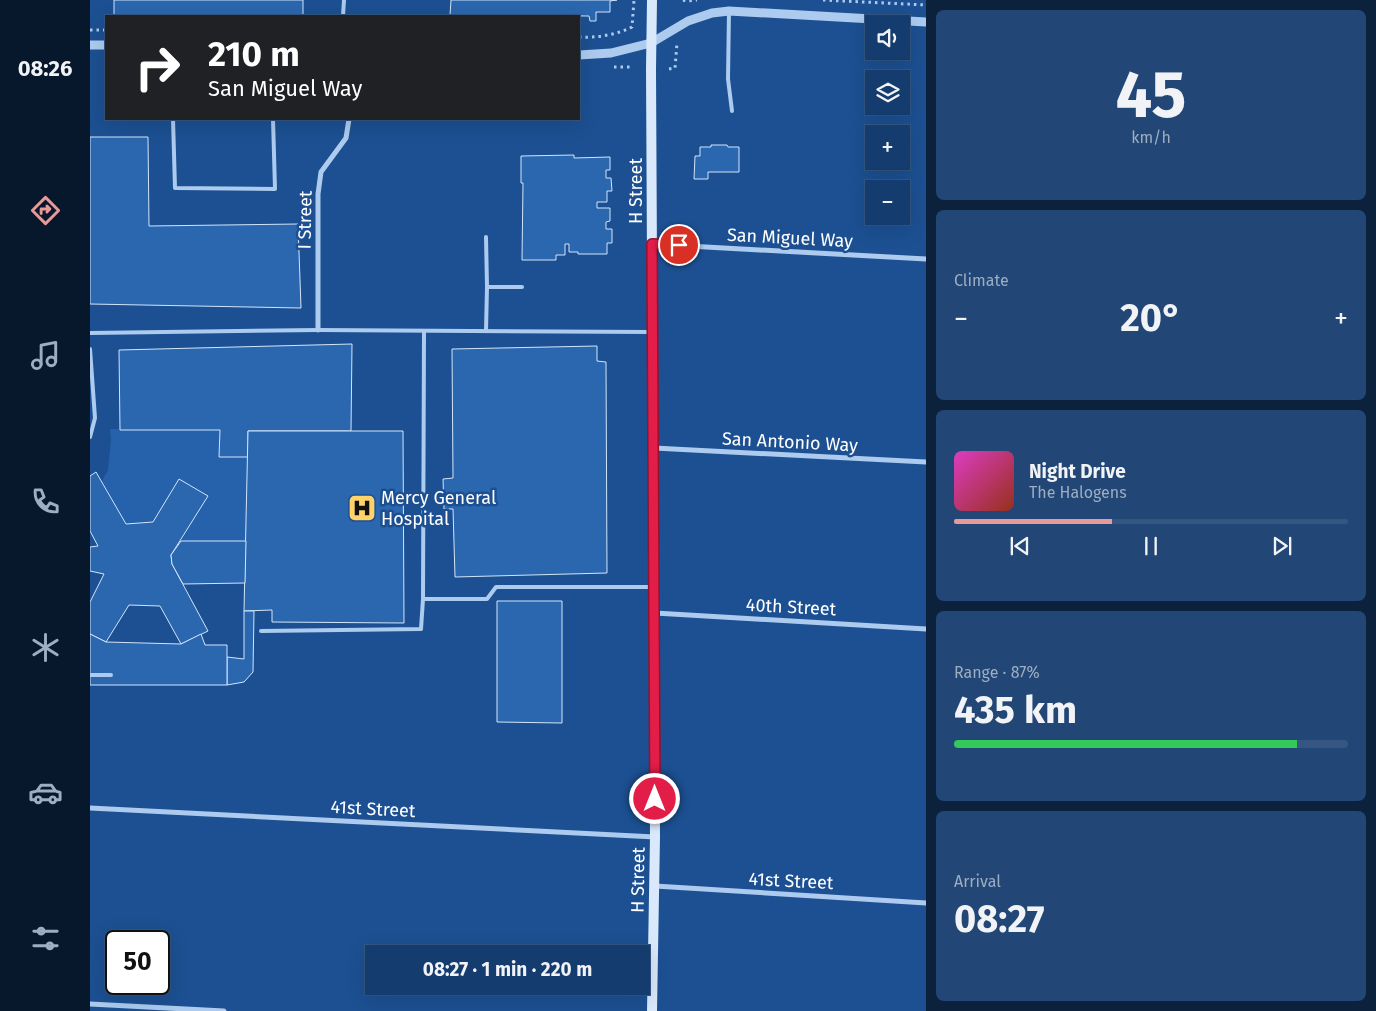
<!DOCTYPE html>
<html lang="en">
<head>
<meta charset="utf-8">
<style>
	body { margin:0; font-family:"Fira Sans",sans-serif; background:#224776; color:#f1f3f6; height:100vh; display:flex; flex-direction:column; font-size:19px; white-space:nowrap }
	* { box-sizing:border-box; margin:0 }
	p { font-size:16px; color:#9dadc2 }
	.icon { flex:none; width:28px; height:28px; fill:none; stroke:currentColor; stroke-width:2; stroke-linecap:round; stroke-linejoin:round }
	.map { position:relative; flex:1; overflow:hidden }
	.sheet { display:flex; flex-direction:column; gap:10px; padding:10px; background:#0c213c; width:450px }
	.sheet>* { flex:none }
	.top-card { position:absolute; left:15px; top:15px; width:475px; height:105px; border-radius:0px; box-shadow:0 5px 20px #0002,0 0 0 1px #345681; background:#202124; color:#fff; overflow:hidden }
	.buttons { position:absolute; left:775px; top:15px; display:grid; gap:10px }
	.buttons a { display:grid; place-items:center; width:45px; height:45px; border-radius:0px; background:#153c6e; box-shadow:0 5px 20px #0002,0 0 0 1px #345681; font-size:25px }
	.speed { position:absolute; left:15px; top:930px; display:flex; gap:10px; font-size:25px; font-weight:700; text-align:center }
	.speed>* { display:grid; place-content:center; width:65px; height:65px; border-radius:50%; background:#153c6e; box-shadow:0 5px 20px #0002,0 0 0 1px #345681; line-height:1 }
	.speed .limit { border:2px solid #111; border-radius:8px; background:#fff; color:#111 }
	.pin { position:absolute; display:grid; place-items:center; width:42px; height:42px; color:#fff; margin:-21px; border:2px solid #fff; border-radius:50%; box-shadow:0 1px 5px #0007 }
	.me { position:absolute; width:55px; margin:-28px; rotate:0deg; stroke-linejoin:round; filter:drop-shadow(0 0 4px #0008) }
	.turn { display:flex; align-items:center; gap:18px; height:105px; padding:0 20px; font-size:22px }
	.turn .icon { width:65px; height:65px; stroke-width:2.5 }
	.turn b { display:block; font-size:35px; line-height:42px }
	.big { font-size:38px; font-weight:700; line-height:1.1 }
	.sheet .widget { flex:1; display:flex; flex-direction:column; justify-content:center; gap:8px; min-width:0; padding:0 18px; border-radius:8px; background:#224776 }
	.sheet .dial { align-items:center; gap:0 }
	.dial b { font-size:65px; line-height:1 }
	.song { display:flex; align-items:center; gap:15px }
	.cover { width:60px; height:60px; border-radius:8px; background:linear-gradient(135deg,hsl(310 70% 55%),hsl(10 70% 35%)) }
	.played { height:5px; border-radius:2px; background:linear-gradient(90deg,#e69b98 40%,#345681 40%) }
	.keys { display:flex; justify-content:space-around; direction:ltr }
	.heat { display:flex; justify-content:space-between; align-items:center; font-size:28px; direction:ltr }
	.charge { height:8px; border-radius:4px; background:linear-gradient(90deg,#34c759 87%,#345681 0) }
	.trip { position:absolute; left:275px; top:945px; width:285px; height:50px; border-radius:0px; background:#153c6e; box-shadow:0 5px 20px #0002,0 0 0 1px #345681; font-weight:700; line-height:50px; text-align:center }
	main { display:flex; flex:1; min-height:0 }
	.tab-bar { display:flex; flex-direction:column; width:90px; justify-content:space-around; align-items:center; background:#08182c; color:#9dadc2 }
	.tab-bar .icon { width:35px; height:35px }
	.tab-bar .active { color:#e69b98 }
	.tab-bar b { font-size:22px; color:#f1f3f6 }
	.map>svg:first-child { display:block }
	.green { fill:#2562ab }
	.building { fill:#2b67af; stroke:#d2e5fa }
	.lines { fill:none; stroke-linecap:round; stroke-linejoin:round }
	.path { stroke:#accbee; stroke-width:3; stroke-dasharray:2.5 4; stroke-linecap:butt }
	.service { stroke:#accbee; stroke-width:4 }
	.minor { stroke:#accbee; stroke-width:5 }
	.tertiary { stroke:#accbee; stroke-width:9 }
	.secondary { stroke:#d9e8fa; stroke-width:10 }
	.route-casing { stroke:#92132f; stroke-width:12 }
	.route { stroke:#e11d48; stroke-width:9 }
	.labels { text-anchor:middle; dominant-baseline:central; stroke-width:5; stroke-linejoin:round; paint-order:stroke }
	.street-label { font-size:18px; fill:#fff; stroke:#1c5092 }
	.poi-label { font-size:18px; fill:#fff; stroke:#1c5092; text-anchor:start }
</style>
</head>
<body>
<main>
<nav class="tab-bar">
<b>08:26</b>
<svg class="icon active" aria-label="directions" viewBox="0 0 24 24"><path d="M12 3l9 9-9 9-9-9zM9 14v-3h6M13 9l2 2-2 2"/></svg>
<svg class="icon" aria-label="music" viewBox="0 0 24 24"><path d="M9 18V5l10-2v13"/><circle cx="6" cy="18" r="3"/><circle cx="16" cy="16" r="3"/></svg>
<svg class="icon" aria-label="phone" viewBox="0 0 24 24"><path d="M5 4h4l2 5-3 2q2 4 5 5l2-3 5 2v4C11 20 4 13 5 4z"/></svg>
<svg class="icon" aria-label="climate" viewBox="0 0 24 24"><path d="M12 3v18M4 7l16 10M4 17L20 7"/></svg>
<svg class="icon" aria-label="car" viewBox="0 0 24 24"><path d="M5 17H2v-5l4-1 3-4h7l3 4 3 1v5h-3M9 17h6M6 11h13"/><circle cx="7" cy="17" r="2"/><circle cx="17" cy="17" r="2"/></svg>
<svg class="icon" aria-label="filters" viewBox="0 0 24 24"><path d="M4 7h16M4 17h16"/><circle cx="9" cy="7" r="2"/><circle cx="15" cy="17" r="2"/></svg>
</nav>
<div class="map">
<svg width="836" height="1011" viewBox="0 0 836 1011">
	<rect width="100%" height="100%" fill="#1c5092"/>
	<polygon class="green" points="20,429 130,430 129,457 158,457 156,541 91,541 117,496 89,479 63,522 36,524 12,481 18,470 21,439"/>
	<g class="building">
		<rect x="24" y="0" width="189" height="16"/>
		<polygon points="361,0 527,0 520,1 520,12 506,12 506,21 500,21 499,16 360,15"/>
		<polygon points="0,137 58,137 59,226 208,224 211,308 0,304"/>
		<polygon points="621,145 637,145 638,147 649,147 649,172 618,172 618,179 604,179 605,156 610,156 610,147 621,147"/>
		<polygon points="484,155 484,158 520,157 520,170 516,170 516,178 521,178 522,191 517,191 517,202 507,202 507,208 520,208 520,221 516,222 516,229 522,229 522,243 517,243 517,254 488,254 488,252 479,252 479,244 475,244 475,255 466,255 466,260 432,260 433,183 431,183 431,156"/>
		<polygon points="262,344 261,431 158,431 158,457 129,457 130,430 30,430 29,350"/>
		<polygon points="507,346 507,361 516,362 517,573 365,577 363,509 354,509 353,479 363,478 362,349"/>
		<polygon points="158,431 313,431 314,623 182,622 182,610 154,611"/>
		<polygon points="6,472 36,524 63,522 89,479 118,496 81,555 82,564 118,631 91,644 70,606 39,605 16,642 0,634 0,602 14,574 0,571 0,547 8,546 0,531 0,476"/>
		<polygon points="91,541 156,541 155,583 93,584 82,564 81,555"/>
		<polygon points="407,601 472,601 472,723 407,722"/>
		<polygon points="154,611 164,611 163,672 154,682 137,685 137,657 154,659"/>
		<polygon points="0,634 16,642 91,644 111,634 115,645 137,645 137,685 0,685"/>
	</g>
	<g class="lines">
		<g class="path">
			<polyline points="593,0 596,1 607,0"/>
			<polyline points="733,0 836,5"/>
			<polyline points="0,30 16,30"/>
			<path d="M 489,37 C 506,38 526,35 542,27 L 544,0"/>
			<polyline points="524,67 543,67"/>
			<polyline points="579,69 585,68 587,43"/>
		</g>
		<g class="service">
			<polyline points="639,11 638,79 642,111"/>
			<polyline points="253,16 254,0"/>
			<polyline points="83,119 85,188 185,189 183,119"/>
			<polyline points="396,237 397,287 396,331"/>
			<polyline points="397,287 432,287"/>
			<polyline points="334,331 333,599 397,599 406,587 562,587"/>
			<polyline points="0,333 228,330 561,332"/>
			<polyline points="0,349 5,418 0,437"/>
			<polyline points="171,631 331,629 333,599"/>
			<polyline points="0,675 21,675"/>
		</g>
		<g class="minor">
			<polyline points="562,244 836,259"/>
			<polyline points="228,330 228,194 231,172 256,138 259,119"/>
			<polyline points="564,448 836,462"/>
			<polyline points="565,613 836,629"/>
			<polyline points="0,808 565,837"/>
			<polyline points="565,886 836,903"/>
			<polyline points="0,1004 134,1011"/>
		</g>
		<g class="tertiary">
			<polyline points="0,45 16,45"/>
			<polyline points="489,55 521,53 561,43 598,21 622,13 639,11 836,22"/>
		</g>
		<polyline class="secondary" points="562,0 561,69 565,837 562,1011"/>
	</g>
	<g class="lines">
		<defs>
			<polyline id="route" points="565,799 562,244 589,245"/>
		</defs>
		<use href="#route" class="route-casing"/>
		<use href="#route" class="route"/>
	</g>
	<defs>
		<symbol id="hospital-square" viewBox="-11 -11 22 22"><rect x="-9" y="-9" width="18" height="18" rx="4" fill="#ffd36a" stroke="#1c5092"/><path d="M-5-5h3v3.5h4V-5h3V5h-3V1.5h-4V5h-3Z" fill="#111"/></symbol>
	</defs>
	<g fill-rule="evenodd">
		<use href="#hospital-square" x="256" y="492" width="32" height="32"/>
	</g>
	<g class="labels">
		<g class="street-label">
			<text transform="translate(546 191) rotate(-90)">H Street</text>
			<text transform="translate(215 220) rotate(-89)">I Street</text>
			<text transform="translate(700 238) rotate(3)">San Miguel Way</text>
			<text transform="translate(700 442) rotate(3)">San Antonio Way</text>
			<text transform="translate(701 607) rotate(3)">40th Street</text>
			<text transform="translate(283 809) rotate(3)">41st Street</text>
			<text transform="translate(548 880) rotate(-89)">H Street</text>
			<text transform="translate(701 881) rotate(3)">41st Street</text>
		</g>
		<g class="poi-label">
			<text x="291" y="498">Mercy General<tspan x="291" dy="21">Hospital</tspan></text>
		</g>
	</g>
</svg>
<div class="buttons">
<a><svg class="icon" aria-label="sound" viewBox="0 0 24 24"><path d="M4 9h4l5-4v14l-5-4H4zM17 9q2 3 0 6"/></svg></a>
<a><svg class="icon" aria-label="layers" viewBox="0 0 24 24"><path d="M12 4l9 5-9 5-9-5zM3 14l9 5 9-5"/></svg></a>
<a>+</a>
<a>−</a>
</div>
<div class="speed"><div class="limit">50</div></div>
<div class="pin" style="left:589px;top:245px;background:#d93025"><svg class="icon" aria-label="arrive" viewBox="0 0 24 24"><path d="M6 21V4h12l-3 4 3 4H6"/></svg></div>
<svg class="me" style="left:565px;top:799px" viewBox="-20 -20 40 40"><circle r="17" fill="#e11d48" stroke="#fff" stroke-width="3"/><path d="M0-11L8 9 0 5-8 9z" fill="#fff"/></svg>
<div class="trip">08:27 · 1 min · 220 m</div>
<div class="top-card">
<div class="turn"><svg class="icon" aria-label="right" viewBox="0 0 24 24"><path d="M7 20v-9h11M14 6l5 5-5 5"/></svg><div><b>210 m</b>San Miguel Way</div></div>
</div>
</div>
<section class="sheet">
<div class="widget dial"><b>45</b><p>km/h</p></div>
<div class="widget"><p>Climate</p>
<div class="heat"><a>−</a><b class="big">20°</b><a>+</a></div>
</div>
<div class="widget">
<div class="song"><i class="cover"></i><div><b>Night Drive</b><p>The Halogens</p></div></div>
<div class="played"></div>
<div class="keys"><svg class="icon" aria-label="previous" viewBox="0 0 24 24"><path d="M18 5L8 12l10 7zM5 5v14"/></svg><svg class="icon" aria-label="pause" viewBox="0 0 24 24"><path d="M8 5v14M16 5v14"/></svg><svg class="icon" aria-label="next" viewBox="0 0 24 24"><path d="M6 5l10 7-10 7zM19 5v14"/></svg></div>
</div>
<div class="widget"><p>Range · 87%</p><b class="big">435 km</b><div class="charge"></div></div>
<div class="widget"><p>Arrival</p><b class="big">08:27</b></div>
</section>
</main>
</body>
</html>
